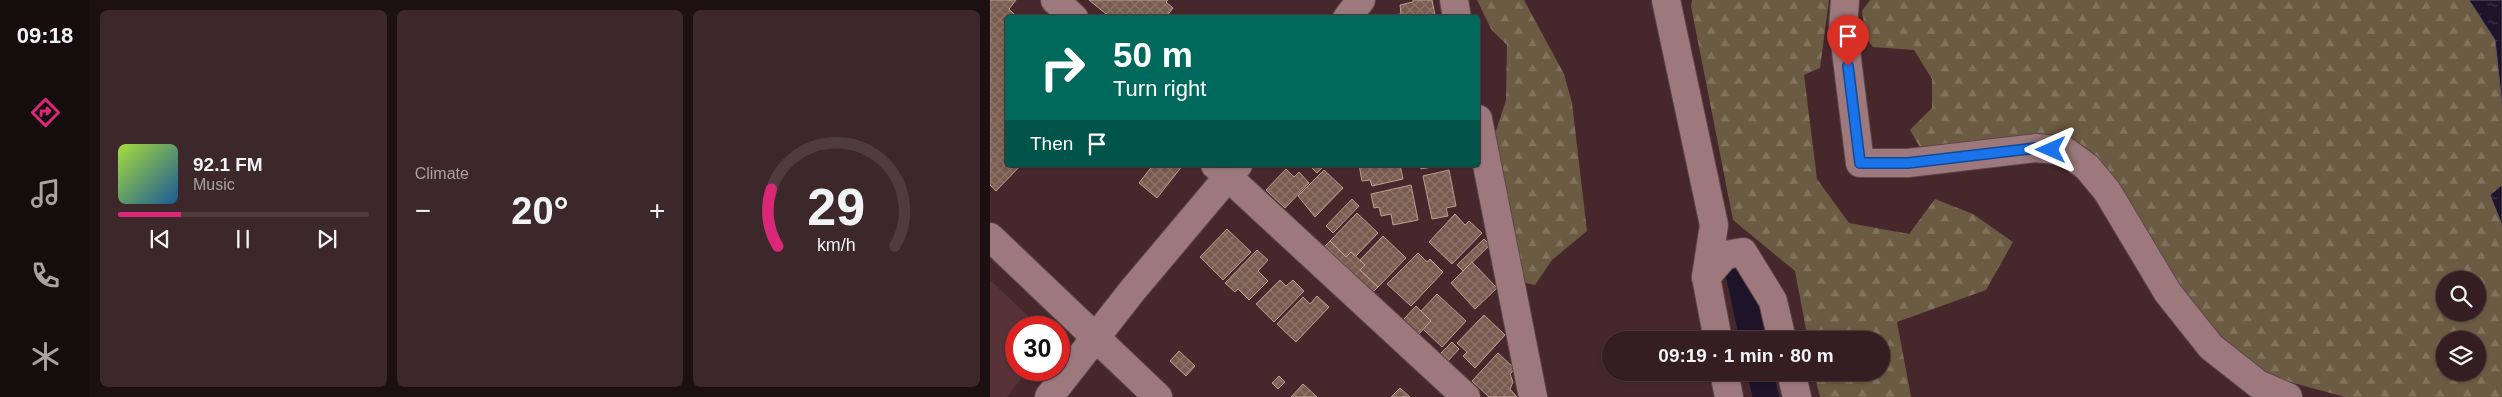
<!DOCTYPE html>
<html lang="en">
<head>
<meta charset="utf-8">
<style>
	body { margin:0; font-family:Helvetica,sans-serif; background:#3c272a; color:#f1f3f6; height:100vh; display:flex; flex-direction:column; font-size:19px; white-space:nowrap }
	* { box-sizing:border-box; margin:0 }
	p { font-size:16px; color:#a9a2a5 }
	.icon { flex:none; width:28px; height:28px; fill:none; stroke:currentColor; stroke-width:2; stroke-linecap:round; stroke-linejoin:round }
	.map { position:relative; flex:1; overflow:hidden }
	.drawer { display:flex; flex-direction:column; gap:10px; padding:10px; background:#1d1012; width:900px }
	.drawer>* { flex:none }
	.top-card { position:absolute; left:15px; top:15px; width:475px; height:152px; border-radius:5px; box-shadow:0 1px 4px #0004,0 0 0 1px #4e3c3f; background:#00695c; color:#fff; overflow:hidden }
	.buttons { position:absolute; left:1446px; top:271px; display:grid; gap:10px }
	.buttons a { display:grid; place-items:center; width:50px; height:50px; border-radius:50%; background:#341e21; box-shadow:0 1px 4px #0004,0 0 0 1px #4e3c3f; font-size:25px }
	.speed { position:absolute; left:15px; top:316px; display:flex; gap:10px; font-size:25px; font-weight:700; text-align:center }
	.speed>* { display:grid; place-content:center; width:65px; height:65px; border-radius:50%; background:#341e21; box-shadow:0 1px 4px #0004,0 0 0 1px #4e3c3f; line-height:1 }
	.speed .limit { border:8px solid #d22; background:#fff; color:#111 }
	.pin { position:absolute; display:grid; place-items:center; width:42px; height:42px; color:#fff; margin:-51px -21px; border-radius:50% 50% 50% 0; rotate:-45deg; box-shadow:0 0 5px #0007 }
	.pin .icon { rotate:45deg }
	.me { position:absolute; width:55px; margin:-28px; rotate:270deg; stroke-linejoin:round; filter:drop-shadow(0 0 4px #0008) }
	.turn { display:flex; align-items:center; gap:18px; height:105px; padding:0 25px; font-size:22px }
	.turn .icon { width:65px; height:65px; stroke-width:2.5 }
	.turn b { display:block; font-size:35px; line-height:42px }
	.then { display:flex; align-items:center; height:48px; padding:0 25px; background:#0003; gap:10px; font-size:19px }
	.big { font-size:38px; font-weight:600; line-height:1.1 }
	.drawer .tile { flex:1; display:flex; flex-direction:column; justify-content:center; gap:8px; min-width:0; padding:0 18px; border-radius:8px; background:#3c272a }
	.drawer .dial { align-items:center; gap:0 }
	.dial svg { height:130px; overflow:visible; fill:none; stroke:#4e3c3f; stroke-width:7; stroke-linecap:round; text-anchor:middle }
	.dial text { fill:#f1f3f6; stroke:none }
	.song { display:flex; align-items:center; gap:15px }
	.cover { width:60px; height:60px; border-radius:8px; background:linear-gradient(135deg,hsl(80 70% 55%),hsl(210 70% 35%)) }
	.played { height:5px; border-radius:2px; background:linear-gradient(90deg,#db2777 25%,#4e3c3f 25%) }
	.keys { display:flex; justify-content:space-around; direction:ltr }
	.heat { display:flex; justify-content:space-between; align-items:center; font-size:28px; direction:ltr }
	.drawer .tiles { flex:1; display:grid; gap:10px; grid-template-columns:repeat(3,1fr) }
	.trip { position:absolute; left:612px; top:331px; width:288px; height:50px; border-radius:25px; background:#341e21; box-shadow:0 1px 4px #0004,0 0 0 1px #4e3c3f; font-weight:600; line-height:50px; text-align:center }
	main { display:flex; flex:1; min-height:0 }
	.tabs { display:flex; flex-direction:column; width:90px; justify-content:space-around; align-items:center; background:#150c0d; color:#a9a2a5 }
	.tabs .icon { width:35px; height:35px }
	.tabs .current { color:#db2777 }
	.tabs b { font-size:22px; color:#f1f3f6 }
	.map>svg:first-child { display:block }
	.built { fill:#573338 }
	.forest { fill:url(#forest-firs); fill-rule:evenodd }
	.water { fill:url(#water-ripples); stroke:#605564 }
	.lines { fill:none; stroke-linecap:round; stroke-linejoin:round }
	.canal { stroke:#1d1429; stroke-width:26 }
	.building { fill:url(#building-cross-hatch); stroke:#be9d8f }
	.minor-casing { stroke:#5d4549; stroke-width:30 }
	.minor { stroke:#9d797d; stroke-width:28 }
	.route-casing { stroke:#114b97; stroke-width:12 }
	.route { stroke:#1a73e8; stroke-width:9 }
</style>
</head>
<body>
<main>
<nav class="tabs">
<b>09:18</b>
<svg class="icon current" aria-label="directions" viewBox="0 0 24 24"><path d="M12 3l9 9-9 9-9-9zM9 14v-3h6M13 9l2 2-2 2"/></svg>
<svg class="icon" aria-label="music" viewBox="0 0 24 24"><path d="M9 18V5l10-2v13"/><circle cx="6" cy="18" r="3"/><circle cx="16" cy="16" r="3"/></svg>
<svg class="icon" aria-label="phone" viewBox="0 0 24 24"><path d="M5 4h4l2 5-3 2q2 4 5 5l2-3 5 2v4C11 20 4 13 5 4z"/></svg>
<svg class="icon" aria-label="climate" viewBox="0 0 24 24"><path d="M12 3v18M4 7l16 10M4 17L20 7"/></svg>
</nav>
<section class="drawer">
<div class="tiles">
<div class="tile">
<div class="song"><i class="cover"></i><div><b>92.1 FM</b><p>Music</p></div></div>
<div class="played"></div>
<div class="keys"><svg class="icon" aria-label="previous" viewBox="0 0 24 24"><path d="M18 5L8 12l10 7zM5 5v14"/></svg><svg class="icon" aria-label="pause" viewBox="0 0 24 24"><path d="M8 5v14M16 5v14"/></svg><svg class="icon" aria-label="next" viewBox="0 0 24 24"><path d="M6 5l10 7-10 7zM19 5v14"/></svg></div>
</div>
<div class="tile"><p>Climate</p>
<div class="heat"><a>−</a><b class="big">20°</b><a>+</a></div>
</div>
<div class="tile dial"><svg viewBox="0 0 100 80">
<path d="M14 69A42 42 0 1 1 86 69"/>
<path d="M14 69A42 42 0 0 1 10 34" stroke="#db2777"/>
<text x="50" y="56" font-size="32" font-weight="700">29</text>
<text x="50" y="72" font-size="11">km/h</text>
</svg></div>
</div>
</section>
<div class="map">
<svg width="1512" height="397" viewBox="0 0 1512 397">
	<defs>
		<pattern id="forest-firs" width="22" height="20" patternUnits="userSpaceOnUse" patternTransform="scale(1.25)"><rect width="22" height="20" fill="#6b5b42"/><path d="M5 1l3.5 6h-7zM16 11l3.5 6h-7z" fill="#81735e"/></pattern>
		<pattern id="water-ripples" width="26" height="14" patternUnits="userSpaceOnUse" patternTransform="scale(1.25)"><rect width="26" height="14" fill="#1d1429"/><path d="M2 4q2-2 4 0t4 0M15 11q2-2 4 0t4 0" fill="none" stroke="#3f3648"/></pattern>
		<pattern id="building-cross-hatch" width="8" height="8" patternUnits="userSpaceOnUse" patternTransform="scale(1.25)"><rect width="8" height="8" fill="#795c50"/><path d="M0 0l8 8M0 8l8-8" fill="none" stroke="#8d746a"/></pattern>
	</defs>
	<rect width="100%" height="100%" fill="#46282c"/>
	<polygon class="built" points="0,280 50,327 26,328 26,370 38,370 17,397 0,397"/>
	<g class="forest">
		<polygon points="487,0 534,0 574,74 582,103 597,231 562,260 545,285 528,281 501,146 516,100 517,45 501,29"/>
		<polygon points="702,0 839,0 830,68 814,75 827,179 859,223 919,234 945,199 983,214 1023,242 996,290 907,322 921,397 830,397 824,373 891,372 891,340 818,340 805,271 743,220 701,6"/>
		<path d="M 880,0 L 1479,0 L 1505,40 L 1512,105 L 1512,185 L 1500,195 L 1512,225 L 1512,397 L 1355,397 L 1285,378 L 1235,346 L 1201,306 L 1100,153 L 931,149 L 920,130 L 942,108 L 942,79 L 924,50 L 883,47 L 876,38 L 872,11 ZM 1455,280 L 1488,280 L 1488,312 L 1455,312 ZM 1455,340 L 1488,340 L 1488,372 L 1455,372 Z"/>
	</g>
	<g class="water">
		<polygon points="1479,0 1512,0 1512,105 1505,40"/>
		<polygon points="1512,185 1512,225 1500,195"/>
	</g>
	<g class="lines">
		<g class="canal">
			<polyline points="748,271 763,340"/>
			<polyline points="770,372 776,397"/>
		</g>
	</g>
	<g class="building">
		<polygon points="0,0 26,0 19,9 28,18 18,18 18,165 31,165 6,191 0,185"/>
		<polygon points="99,0 178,0 176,2 183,8 175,18 121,18"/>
		<polygon points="423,0 442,0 445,15 402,18 402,15 411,14 410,5 423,2"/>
		<polygon points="163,165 193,165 167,198 149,183"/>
		<polygon points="319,165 335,165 327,173"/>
		<polygon points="369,165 410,165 413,179 382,186 380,180 372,181"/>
		<polygon points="430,165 453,165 431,169"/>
		<polygon points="296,169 304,177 309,172 319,183 295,208 276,190"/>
		<polygon points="334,170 353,188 325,217 308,196"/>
		<polygon points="459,170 466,206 456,208 458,216 442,219 433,176"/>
		<polygon points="421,185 428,220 403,225 401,214 391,216 389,207 384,208 381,194"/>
		<polygon points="362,199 369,206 343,233 336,226"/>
		<polygon points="367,213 388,233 365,257 361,252 356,257 340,241"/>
		<polygon points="465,214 475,225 479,221 492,233 462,264 439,242"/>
		<polygon points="237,229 261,252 233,280 210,257"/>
		<polygon points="393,236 416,258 388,287 370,270 375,265 370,260"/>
		<polygon points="494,239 500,245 473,271 467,265"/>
		<polygon points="340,241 356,257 361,252 375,265 370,270 388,287 382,293 334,247"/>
		<polygon points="267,250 278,260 268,271 278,281 259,300 248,289 245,292 235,283"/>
		<polygon points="428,253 437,262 440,259 453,272 421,306 397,284"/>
		<polygon points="482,262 507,288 485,309 461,283"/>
		<polygon points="290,280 296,286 303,280 314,291 284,322 266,304"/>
		<polygon points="447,294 476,321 452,347 433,329 441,321 431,311"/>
		<polygon points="327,296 339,307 306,342 287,324 313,297 320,304"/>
		<polygon points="426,306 441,321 429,334 413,320"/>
		<polygon points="494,315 515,335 485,368 473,356 477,352 467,343"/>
		<polygon points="462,342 469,349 457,362 449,355"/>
		<polygon points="189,351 205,366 196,376 180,361"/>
		<polygon points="508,353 525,369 520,374 523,382 520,389 527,397 499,397 482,381"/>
		<polygon points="289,376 295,382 288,389 282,383"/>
		<polygon points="313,384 327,397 301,397"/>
		<polygon points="410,388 420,397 401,397"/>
	</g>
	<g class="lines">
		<defs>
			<g id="minor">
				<polyline points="65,0 84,18"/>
				<polyline points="464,0 467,18"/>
				<polyline points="676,0 724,225 716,277 728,340"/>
				<polyline points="855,0 853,27 870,163 918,163 1046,148 1075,151 1097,167 1117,191 1178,293 1221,347 1268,384 1298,397"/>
				<polyline points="357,18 371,0"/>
				<polyline points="488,119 543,397"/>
				<polyline points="225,165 476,397"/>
				<polyline points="0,237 168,397"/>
				<polyline points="716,277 735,255 753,252 783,301 792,340"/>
				<polyline points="734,372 739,397"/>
				<polyline points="801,372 807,397"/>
				<polyline points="59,397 142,291 248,165"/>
			</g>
		</defs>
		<use href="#minor" class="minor-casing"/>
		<use href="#minor" class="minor"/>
	</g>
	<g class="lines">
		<defs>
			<polyline id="route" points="858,66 870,163 918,163 1046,148 1061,150"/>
		</defs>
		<use href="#route" class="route-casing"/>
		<use href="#route" class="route"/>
	</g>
</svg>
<div class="buttons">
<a><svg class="icon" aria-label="search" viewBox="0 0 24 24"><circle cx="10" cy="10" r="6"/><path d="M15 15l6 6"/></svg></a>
<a><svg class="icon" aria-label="layers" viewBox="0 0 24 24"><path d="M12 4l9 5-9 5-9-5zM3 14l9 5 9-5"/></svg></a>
</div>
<div class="speed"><div class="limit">30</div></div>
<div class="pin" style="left:858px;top:66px;background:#d93025"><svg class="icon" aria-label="arrive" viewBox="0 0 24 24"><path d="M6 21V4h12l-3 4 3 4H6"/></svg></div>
<svg class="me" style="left:1061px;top:150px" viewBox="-20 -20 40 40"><path d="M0-17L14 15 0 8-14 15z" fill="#1a73e8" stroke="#fff" stroke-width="4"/></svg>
<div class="trip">09:19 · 1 min · 80 m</div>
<div class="top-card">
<div class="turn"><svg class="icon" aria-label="right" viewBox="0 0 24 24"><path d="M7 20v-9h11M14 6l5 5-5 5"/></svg><div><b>50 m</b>Turn right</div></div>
<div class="then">Then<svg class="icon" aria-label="arrive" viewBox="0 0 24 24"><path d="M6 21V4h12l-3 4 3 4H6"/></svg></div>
</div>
</div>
</main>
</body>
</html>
